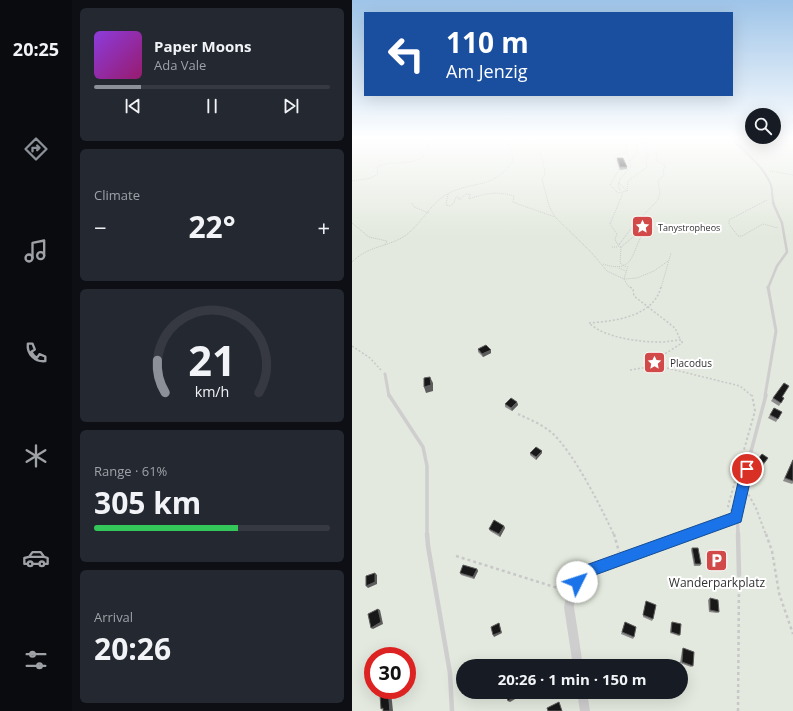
<!DOCTYPE html>
<html lang="en">
<head>
<meta charset="utf-8">
<style>
	body { margin:0; font-family:"Open Sans",sans-serif; background:#242831; color:#f1f3f6; height:100vh; display:flex; flex-direction:column; font-size:15px; white-space:nowrap }
	* { box-sizing:border-box; margin:0 }
	p { font-size:13px; color:#9ea1a6 }
	.icon { flex:none; width:22px; height:22px; fill:none; stroke:currentColor; stroke-width:2; stroke-linecap:round; stroke-linejoin:round }
	.map { position:relative; flex:1; overflow:hidden }
	.panel { display:flex; flex-direction:column; gap:8px; padding:8px; background:#0d0f14; width:280px }
	.panel>* { flex:none }
	.hud { position:absolute; left:12px; top:12px; width:369px; height:84px; border-radius:0px; box-shadow:0 4px 16px #0002; background:#1a4fa0; color:#fff; overflow:hidden }
	.fabs { position:absolute; left:393px; top:108px; display:grid; gap:8px }
	.fabs a { display:grid; place-items:center; width:36px; height:36px; border-radius:50%; background:#171b24; box-shadow:0 4px 16px #0002; font-size:20px }
	.speed { position:absolute; left:12px; top:647px; display:flex; gap:8px; font-size:20px; font-weight:700; text-align:center }
	.speed>* { display:grid; place-content:center; width:52px; height:52px; border-radius:50%; background:#171b24; box-shadow:0 4px 16px #0002; line-height:1 }
	.speed .limit { border:6px solid #d22; background:#fff; color:#111 }
	.pin { position:absolute; display:grid; place-items:center; width:34px; height:34px; color:#fff; margin:-17px; border:2px solid #fff; border-radius:50%; box-shadow:0 1px 4px #0007 }
	.me { position:absolute; width:44px; margin:-22px; rotate:49deg; stroke-linejoin:round; filter:drop-shadow(0 0 3px #0008) }
	.turn { display:flex; align-items:center; gap:14px; height:84px; padding:0 16px; font-size:18px }
	.turn .icon { width:52px; height:52px; stroke-width:2.5 }
	.turn b { display:block; font-size:28px; line-height:34px }
	.big { font-size:30px; font-weight:700; line-height:1.1 }
	.panel .tile { flex:1; display:flex; flex-direction:column; justify-content:center; gap:6px; min-width:0; padding:0 14px; border-radius:6px; background:#242831 }
	.panel .dial { align-items:center; gap:0 }
	.dial svg { height:104px; overflow:visible; fill:none; stroke:#363941; stroke-width:7; stroke-linecap:round; text-anchor:middle }
	.dial text { fill:#f1f3f6; stroke:none }
	.song { display:flex; align-items:center; gap:12px }
	.cover { width:48px; height:48px; border-radius:6px; background:linear-gradient(135deg,hsl(270 70% 55%),hsl(320 70% 35%)) }
	.played { height:4px; border-radius:2px; background:linear-gradient(90deg,#8c9099 20%,#363941 20%) }
	.keys { display:flex; justify-content:space-around; direction:ltr }
	.heat { display:flex; justify-content:space-between; align-items:center; font-size:22px; direction:ltr }
	.charge { height:6px; border-radius:3px; background:linear-gradient(90deg,#34c759 61%,#363941 0) }
	.trip { position:absolute; left:104px; top:659px; width:232px; height:40px; border-radius:20px; background:#171b24; box-shadow:0 4px 16px #0002; font-weight:700; line-height:40px; text-align:center }
	main { display:flex; flex:1; min-height:0 }
	.tabs { display:flex; flex-direction:column; width:72px; justify-content:space-around; align-items:center; background:#090b0e; color:#9ea1a6 }
	.tabs .icon { width:28px; height:28px }
	.tabs .current { color:#8c9099 }
	.tabs b { font-size:18px; color:#f1f3f6 }
	.map>svg:first-child { display:block }
	.green { fill:#e3e9de; fill-rule:evenodd }
	.lines { fill:none; stroke-linecap:round; stroke-linejoin:round }
	.path-far3 { stroke:#c8c8c8; stroke-width:1; stroke-dasharray:1 1; stroke-linecap:butt }
	.path-far2 { stroke:#c8c8c8; stroke-width:1.5; stroke-dasharray:2 2; stroke-linecap:butt }
	.path-far1 { stroke:#c8c8c8; stroke-width:2; stroke-dasharray:2.5 2.5; stroke-linecap:butt }
	.path { stroke:#c8c8c8; stroke-width:2.5; stroke-dasharray:3 3; stroke-linecap:butt }
	.service-far4 { stroke:#cecece; stroke-width:2 }
	.service-far3 { stroke:#cecece; stroke-width:2.5 }
	.service-far2 { stroke:#cecece; stroke-width:3 }
	.service-far1 { stroke:#cecece; stroke-width:3.5 }
	.service { stroke:#cecece; stroke-width:4.5 }
	.minor { fill:#cecece; fill-rule:evenodd }
	.wall { fill:#8c8c8c }
	.shaded-wall { fill:#5d5d5d }
	.building { fill:#181818; stroke:#5d5d5d }
	.route { fill:#1a73e8; stroke:#114b97 }
	.labels { text-anchor:middle; dominant-baseline:central; stroke-width:4; stroke-linejoin:round; paint-order:stroke }
	.far-poi-label { font-size:9px; fill:#313131; stroke:#fff; text-anchor:start }
	.poi-label { font-size:10px; fill:#313131; stroke:#fff; text-anchor:start }
	.near-poi-label { font-size:12px; fill:#313131; stroke:#fff }
</style>
</head>
<body>
<main>
<nav class="tabs">
<b>20:25</b>
<svg class="icon current" aria-label="directions" viewBox="0 0 24 24"><path d="M12 3l9 9-9 9-9-9zM9 14v-3h6M13 9l2 2-2 2"/></svg>
<svg class="icon" aria-label="music" viewBox="0 0 24 24"><path d="M9 18V5l10-2v13"/><circle cx="6" cy="18" r="3"/><circle cx="16" cy="16" r="3"/></svg>
<svg class="icon" aria-label="phone" viewBox="0 0 24 24"><path d="M5 4h4l2 5-3 2q2 4 5 5l2-3 5 2v4C11 20 4 13 5 4z"/></svg>
<svg class="icon" aria-label="climate" viewBox="0 0 24 24"><path d="M12 3v18M4 7l16 10M4 17L20 7"/></svg>
<svg class="icon" aria-label="car" viewBox="0 0 24 24"><path d="M5 17H2v-5l4-1 3-4h7l3 4 3 1v5h-3M9 17h6M6 11h13"/><circle cx="7" cy="17" r="2"/><circle cx="17" cy="17" r="2"/></svg>
<svg class="icon" aria-label="filters" viewBox="0 0 24 24"><path d="M4 7h16M4 17h16"/><circle cx="9" cy="7" r="2"/><circle cx="15" cy="17" r="2"/></svg>
</nav>
<section class="panel">
<div class="tile">
<div class="song"><i class="cover"></i><div><b>Paper Moons</b><p>Ada Vale</p></div></div>
<div class="played"></div>
<div class="keys"><svg class="icon" aria-label="previous" viewBox="0 0 24 24"><path d="M18 5L8 12l10 7zM5 5v14"/></svg><svg class="icon" aria-label="pause" viewBox="0 0 24 24"><path d="M8 5v14M16 5v14"/></svg><svg class="icon" aria-label="next" viewBox="0 0 24 24"><path d="M6 5l10 7-10 7zM19 5v14"/></svg></div>
</div>
<div class="tile"><p>Climate</p>
<div class="heat"><a>−</a><b class="big">22°</b><a>+</a></div>
</div>
<div class="tile dial"><svg viewBox="0 0 100 80">
<path d="M14 69A42 42 0 1 1 86 69"/>
<path d="M14 69A42 42 0 0 1 8 44" stroke="#8c9099"/>
<text x="50" y="56" font-size="32" font-weight="700">21</text>
<text x="50" y="72" font-size="11">km/h</text>
</svg></div>
<div class="tile"><p>Range · 61%</p><b class="big">305 km</b><div class="charge"></div></div>
<div class="tile"><p>Arrival</p><b class="big">20:26</b></div>
</section>
<div class="map">
<svg width="441" height="711" viewBox="0 0 441 711">
	<rect width="100%" height="100%" fill="#fff"/>
	<path class="green" d="M 0,137 L 441,137 L 441,711 L 0,711 ZM 21,656 L 55,656 L 55,690 L 21,690 ZM 111,666 L 329,666 L 329,692 L 111,692 Z"/>
	<g class="lines">
		<g class="path-far3">
			<path d="M 165,137 C 186,145 191,153 193,175 L 190,179 L 197,206 L 203,217 L 239,252 L 255,271 L 272,279 L 285,278 L 302,271 L 316,261"/>
			<polyline points="292,146 299,137"/>
			<polyline points="275,153 263,155 267,170 258,185 266,193 275,191"/>
			<polyline points="278,161 285,153 285,146 296,137"/>
			<polyline points="418,171 441,175"/>
			<path d="M 0,181 L 19,178 L 26,174 L 25,167 C 40,159 58,167 72,156 L 67,151 L 77,148 L 76,141 L 84,137"/>
			<polyline points="267,183 275,191"/>
			<polyline points="268,190 266,185 268,179 279,166 274,149 275,137"/>
			<polyline points="275,191 276,181 295,167 294,159 296,154 292,146"/>
			<path d="M 96,194 L 94,205 L 98,206 L 102,203 L 104,197 L 107,197 L 107,200 L 114,194 L 118,194 L 117,199 C 134,193 145,191 162,196 L 161,202 L 166,204 L 203,217"/>
			<polyline points="415,200 377,220 377,224 386,236 390,236 411,224 426,228"/>
			<polyline points="60,203 62,207 77,213"/>
			<polyline points="0,223 17,237 35,241 33,245"/>
			<polyline points="268,244 265,244 263,239 265,234 258,224 271,193"/>
			<polyline points="260,247 266,247"/>
			<polyline points="269,247 268,263 274,267"/>
			<path d="M 0,262 C 5,257 11,253 18,250 C 30,245 43,243 54,235 C 69,224 77,206 92,196 C 119,179 139,192 161,161 L 159,150 L 152,137"/>
			<path d="M 251,264 C 285,275 278,250 294,229 L 291,229 L 269,247 L 266,246 L 281,226 L 306,200 L 308,193 L 306,181 L 312,175 L 311,170 L 314,166 L 304,160 L 305,154 L 292,146"/>
			<polyline points="276,266 272,279 276,286 280,288"/>
			<polyline points="267,268 274,271"/>
			<polyline points="309,288 319,253"/>
		</g>
		<g class="path-far2">
			<polyline points="278,287 281,289 282,296 323,328 328,339"/>
			<path d="M 309,287 C 301,317 263,321 237,323 C 253,338 287,342 308,342 C 316,342 323,340 330,340 L 330,343 L 308,357 L 307,363 L 311,367 L 388,386 L 400,396"/>
			<polyline points="0,346 18,358 29,370"/>
			<polyline points="278,370 308,365"/>
		</g>
		<g class="path-far1">
			<path d="M 166,414 C 177,419 189,424 199,432 C 221,451 249,507 262,535"/>
			<polyline points="394,490 404,508 414,535"/>
			<polyline points="380,511 376,506 403,411 400,395"/>
		</g>
		<g class="path">
			<polyline points="262,534 267,552"/>
			<polyline points="414,534 420,551 427,593 441,634"/>
			<polyline points="104,556 212,590"/>
			<polyline points="386,711 387,581"/>
		</g>
		<path class="service-far4" d="M 378,137 C 391,151 412,166 419,185 C 421,192 419,197 422,204"/>
		<polyline class="service-far3" points="416,288 425,266 435,252 430,223 421,203"/>
		<g class="service-far2">
			<polyline points="33,374 37,396"/>
			<polyline points="413,396 424,331 416,287"/>
		</g>
		<g class="service-far1">
			<polyline points="37,395 71,447 75,466 75,535"/>
			<polyline points="386,535 385,504 414,395"/>
		</g>
		<g class="service">
			<polyline points="75,534 76,546 98,673 100,711"/>
			<polyline points="386,534 387,575"/>
		</g>
		<g class="minor">
			<polygon points="384,513 387,514 388,517 387,520 269,562 242,573 234,579 223,594 222,607 231,666 221,666 212,607 216,589 228,573 236,567 269,554"/>
			<polygon points="225,692 235,692 238,711 228,711"/>
		</g>
	</g>
	<g class="wall">
		<polygon points="265,158 275,167 275,169 268,170 265,161"/>
		<polygon points="126,349 139,353 131,357 126,352"/>
		<polygon points="430,397 432,398 427,406 419,401 421,398"/>
		<polygon points="165,402 166,405 160,411 153,407 153,404"/>
		<polygon points="422,408 430,412 424,422 416,418"/>
		<polygon points="190,451 190,453 184,460 178,455 178,453"/>
		<polygon points="410,454 416,458 411,466 404,462"/>
		<polygon points="441,459 441,483 440,484 431,481"/>
		<polygon points="152,526 153,528 148,537 138,531 137,529"/>
		<polygon points="340,548 349,564 348,566 342,566 339,550"/>
		<polygon points="125,569 126,571 122,579 109,575 108,573"/>
		<polygon points="358,598 367,612 365,613 357,612 356,600"/>
		<polygon points="294,601 301,619 300,621 291,617"/>
		<polygon points="273,622 282,637 281,639 269,634"/>
		<polygon points="320,622 328,635 327,636 318,633 319,623"/>
		<polygon points="331,648 341,666 339,667 328,663 330,650"/>
	</g>
	<g class="shaded-wall">
		<polygon points="139,350 139,353 131,357 130,354"/>
		<polygon points="78,377 81,383 81,391 74,393 72,387"/>
		<polygon points="165,402 166,405 160,411 159,408"/>
		<polygon points="190,451 190,453 184,460 184,457"/>
		<polygon points="152,526 153,528 148,537 147,534"/>
		<polygon points="125,569 126,571 122,579 121,577"/>
		<polygon points="23,573 25,575 25,584 16,588 14,586"/>
		<polygon points="26,609 28,610 31,624 21,629 19,628"/>
		<polygon points="147,623 150,633 142,637 141,635"/>
		<polygon points="36,691 39,692 41,711 38,711"/>
		<polygon points="170,692 171,692 172,694 158,702 156,701"/>
	</g>
	<g class="building">
		<polygon points="265,158 271,158 275,167 268,167"/>
		<polygon points="134,345 139,350 130,354 126,349"/>
		<polygon points="78,377 79,385 72,387 72,378"/>
		<polygon points="432,383 437,386 430,397 432,398 429,403 421,398"/>
		<polygon points="159,398 165,402 159,408 153,404"/>
		<polygon points="422,408 430,412 426,419 418,415"/>
		<polygon points="184,447 190,451 184,457 178,453"/>
		<polygon points="410,454 416,458 412,463 406,459"/>
		<polygon points="441,460 441,481 433,478"/>
		<polygon points="142,520 152,526 147,534 137,529"/>
		<polygon points="340,548 346,548 349,564 343,564"/>
		<polygon points="111,565 125,569 121,577 108,573"/>
		<polygon points="23,573 23,582 14,586 14,576"/>
		<polygon points="358,598 366,600 367,612 358,610"/>
		<polygon points="294,601 304,605 301,619 291,615"/>
		<polygon points="26,609 29,622 19,628 16,614"/>
		<polygon points="273,622 284,627 282,637 270,632"/>
		<polygon points="320,622 329,624 328,635 319,632"/>
		<polygon points="147,623 149,632 141,635 139,627"/>
		<polygon points="331,648 342,652 341,666 330,662"/>
		<polygon points="36,691 38,711 31,711 31,708 29,709 28,695"/>
		<polygon points="153,692 170,692 156,701"/>
		<polygon points="207,702 210,711 196,711 195,708"/>
	</g>
	<linearGradient id="sky" x2="0" y2="1"><stop stop-color="#9ec4e8"/><stop offset="0.58" stop-color="#fff"/><stop offset="1" stop-color="#fff" stop-opacity="0"/></linearGradient>
	<rect width="441" height="237" fill="url(#sky)"/>
	<polygon class="route" points="395,464 399,465 401,469 389,522 243,575 230,587 225,589 220,587 218,582 220,578 234,565 379,513 389,469 391,465"/>
	<defs>
		<symbol id="sight-square" viewBox="-11 -11 22 22"><rect x="-9" y="-9" width="18" height="18" rx="4" fill="#d14a49" stroke="#fff"/><path d="M0-6L1.8-2.2L6-1.7L2.9 1.2L3.7 5.4L0 3.3L-3.7 5.4L-2.9 1.2L-6-1.7L-1.8-2.2Z" fill="#fff"/></symbol>
		<symbol id="parking-square" viewBox="-11 -11 22 22"><rect x="-9" y="-9" width="18" height="18" rx="4" fill="#d14a49" stroke="#fff"/><path d="M-3.5-5.5H1a3.5 3.5 0 0 1 0 7H-1V5.5H-3.5ZM-1-3.4V-.6H.8a1.4 1.4 0 0 0 0-2.8Z" fill="#fff"/></symbol>
	</defs>
	<g fill-rule="evenodd">
		<use href="#sight-square" x="278" y="214" width="25" height="25"/>
		<use href="#sight-square" x="290" y="350" width="25" height="25"/>
		<use href="#parking-square" x="352" y="548" width="25" height="25"/>
	</g>
	<g class="labels">
		<g class="far-poi-label">
			<text x="306" y="227">Tanystropheos</text>
		</g>
		<g class="poi-label">
			<text x="318" y="363">Placodus</text>
		</g>
		<g class="near-poi-label">
			<text x="365" y="582">Wanderparkplatz</text>
		</g>
	</g>
</svg>
<div class="fabs">
<a><svg class="icon" aria-label="search" viewBox="0 0 24 24"><circle cx="10" cy="10" r="6"/><path d="M15 15l6 6"/></svg></a>
</div>
<div class="speed"><div class="limit">30</div></div>
<div class="pin" style="left:395px;top:469px;background:#d93025"><svg class="icon" aria-label="arrive" viewBox="0 0 24 24"><path d="M6 21V4h12l-3 4 3 4H6"/></svg></div>
<svg class="me" style="left:225px;top:582px" viewBox="-20 -20 40 40"><circle r="19" fill="#fff"/><path d="M0-13L10 11 0 6-10 11z" fill="#1a73e8"/></svg>
<div class="trip">20:26 · 1 min · 150 m</div>
<div class="hud">
<div class="turn"><svg class="icon" aria-label="left" viewBox="0 0 24 24"><path d="M17 20v-9H6M10 6l-5 5 5 5"/></svg><div><b>110 m</b>Am Jenzig</div></div>
</div>
</div>
</main>
</body>
</html>
